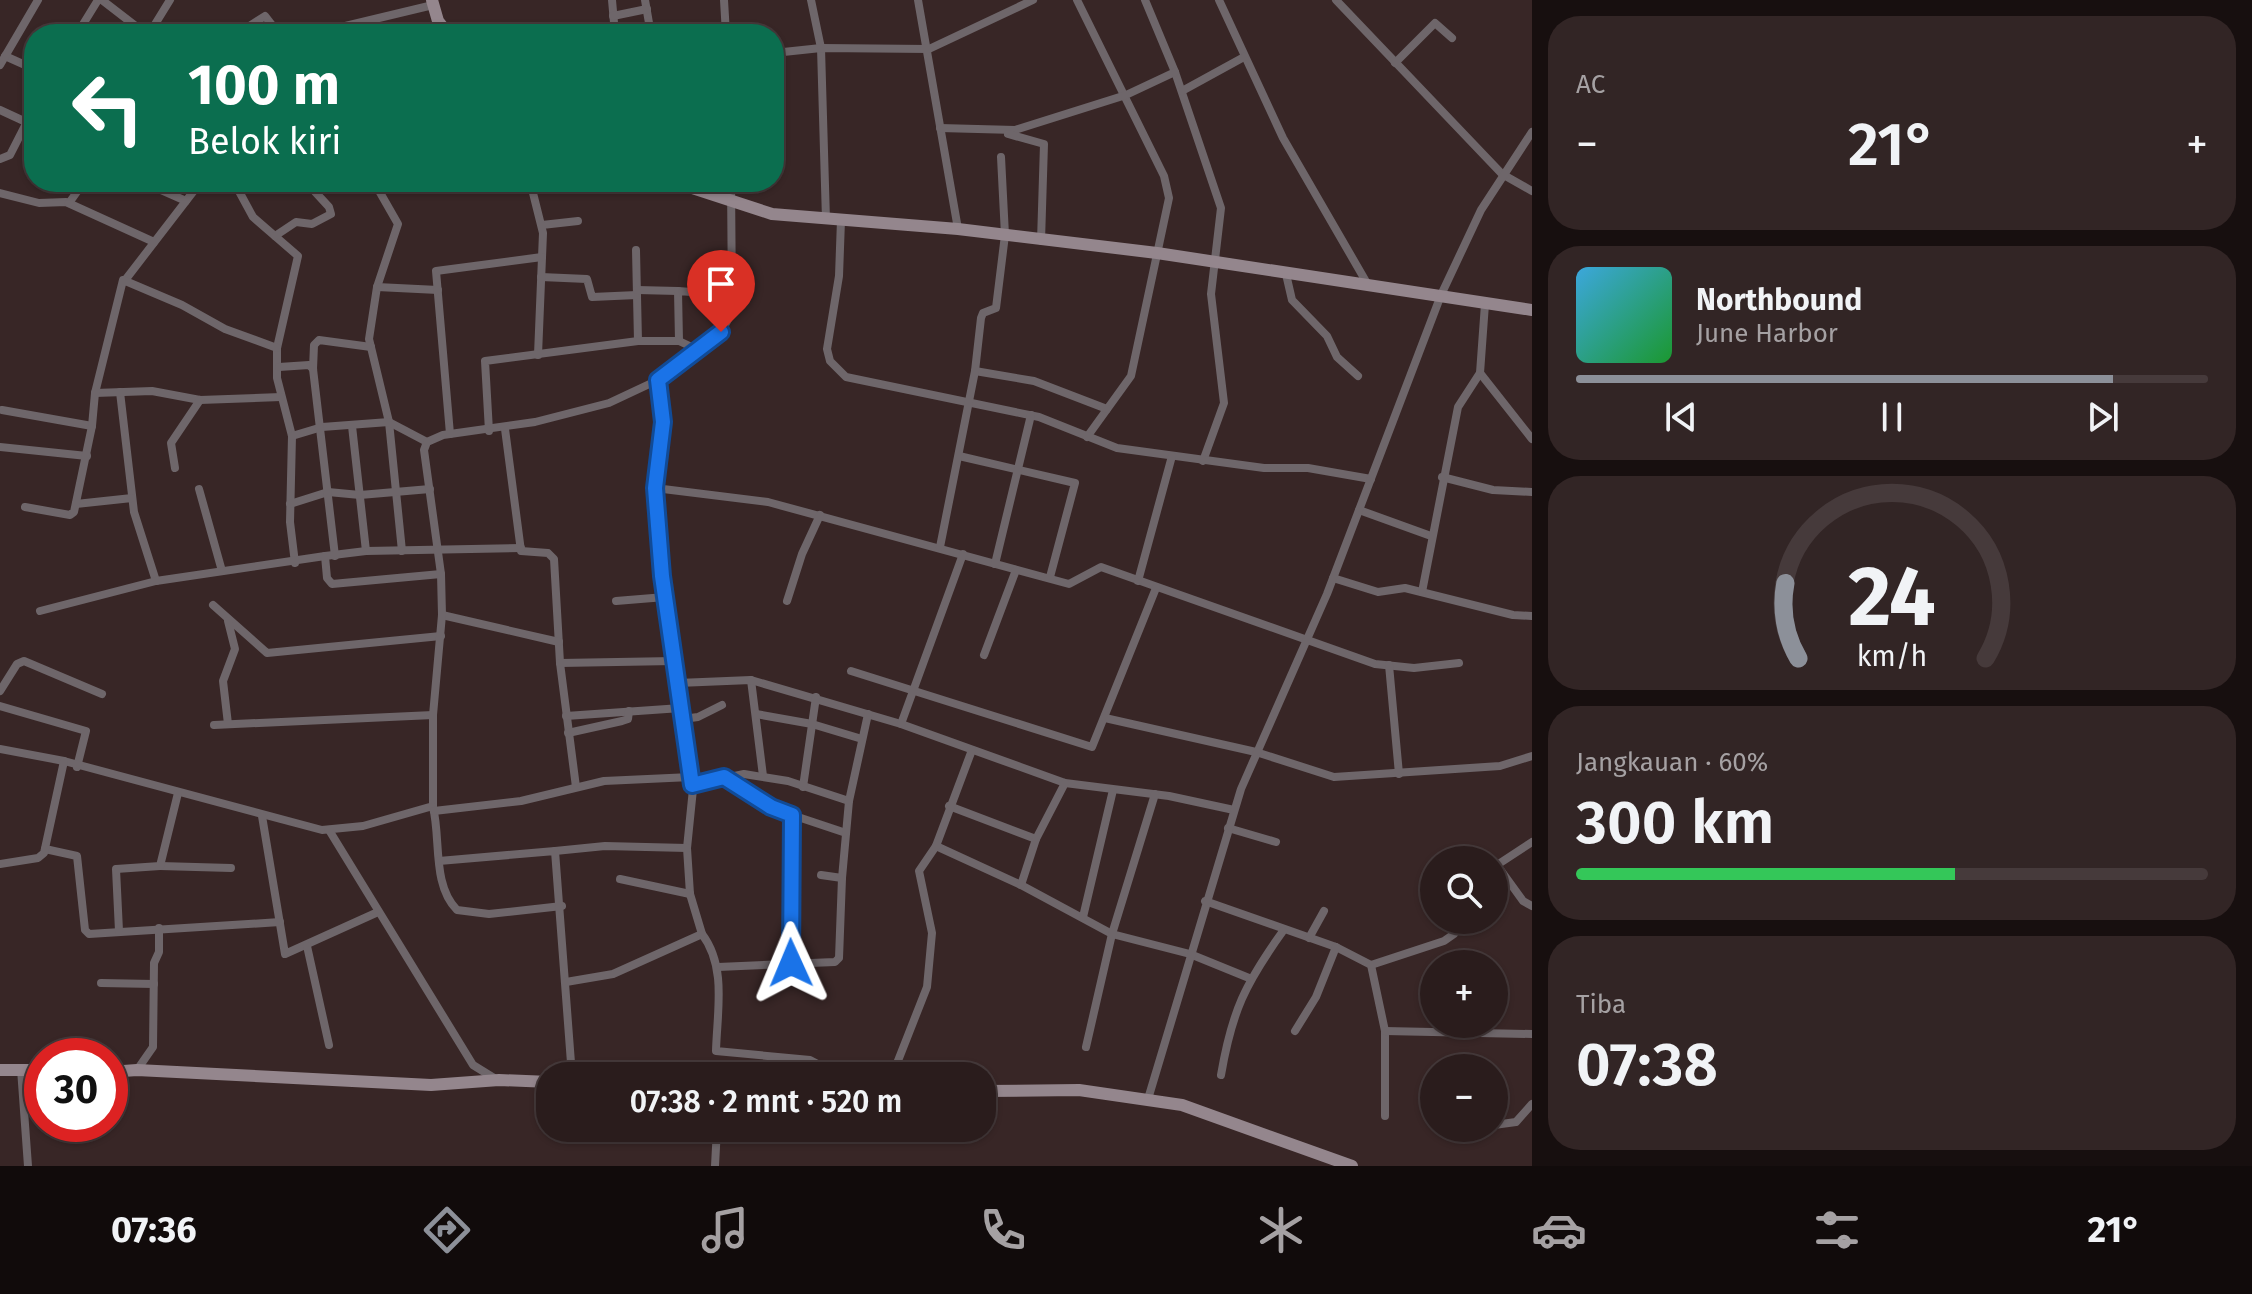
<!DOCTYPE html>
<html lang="id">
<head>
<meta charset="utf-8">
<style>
	body { margin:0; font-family:"Fira Sans",sans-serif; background:#322525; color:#f1f3f6; height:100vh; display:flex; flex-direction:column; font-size:30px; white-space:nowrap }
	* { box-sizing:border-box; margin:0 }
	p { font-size:26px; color:#a5a1a3 }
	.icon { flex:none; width:44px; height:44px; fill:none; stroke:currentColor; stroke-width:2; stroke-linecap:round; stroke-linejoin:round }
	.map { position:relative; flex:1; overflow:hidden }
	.details { display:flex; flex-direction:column; gap:16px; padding:16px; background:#170f0f; width:720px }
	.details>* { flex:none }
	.guide { position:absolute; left:24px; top:24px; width:760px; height:168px; border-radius:32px; box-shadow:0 2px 6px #0004,0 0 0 2px #463a3b; background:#0b6e4f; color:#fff; overflow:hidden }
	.tools { position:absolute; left:1420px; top:846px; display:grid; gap:16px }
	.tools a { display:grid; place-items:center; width:88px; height:88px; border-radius:50%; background:#2a1c1c; box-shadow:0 2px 6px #0004,0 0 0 2px #463a3b; font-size:40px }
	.speed { position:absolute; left:24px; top:1038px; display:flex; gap:16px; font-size:40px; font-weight:700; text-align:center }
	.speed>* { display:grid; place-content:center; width:104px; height:104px; border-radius:50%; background:#2a1c1c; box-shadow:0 2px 6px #0004,0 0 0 2px #463a3b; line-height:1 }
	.speed .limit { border:12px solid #d22; background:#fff; color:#111 }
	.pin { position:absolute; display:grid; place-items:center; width:68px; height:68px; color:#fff; margin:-82px -34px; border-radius:50% 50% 50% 0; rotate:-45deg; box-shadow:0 0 8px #0007 }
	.pin .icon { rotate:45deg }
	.me { position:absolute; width:88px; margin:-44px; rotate:359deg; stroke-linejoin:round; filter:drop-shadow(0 0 6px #0008) }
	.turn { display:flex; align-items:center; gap:28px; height:168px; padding:0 32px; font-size:36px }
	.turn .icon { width:104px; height:104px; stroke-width:2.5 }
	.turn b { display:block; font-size:56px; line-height:68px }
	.big { font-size:60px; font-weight:600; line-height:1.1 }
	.details .widget { flex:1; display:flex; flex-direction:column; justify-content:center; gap:12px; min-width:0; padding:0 28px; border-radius:32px; background:#322525 }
	.details .dial { align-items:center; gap:0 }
	.dial svg { height:208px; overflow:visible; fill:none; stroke:#463a3b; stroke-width:7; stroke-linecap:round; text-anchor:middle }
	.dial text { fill:#f1f3f6; stroke:none }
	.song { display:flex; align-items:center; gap:24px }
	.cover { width:96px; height:96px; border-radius:12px; background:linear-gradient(135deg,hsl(200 70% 55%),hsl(130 70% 35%)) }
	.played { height:8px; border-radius:4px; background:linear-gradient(90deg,#8c9099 85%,#463a3b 85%) }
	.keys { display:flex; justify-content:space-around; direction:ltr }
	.heat { display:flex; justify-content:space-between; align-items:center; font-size:44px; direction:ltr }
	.charge { height:12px; border-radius:6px; background:linear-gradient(90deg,#34c759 60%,#463a3b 0) }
	.trip { position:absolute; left:536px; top:1062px; width:460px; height:80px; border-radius:32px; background:#2a1c1c; box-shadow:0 2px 6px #0004,0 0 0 2px #463a3b; font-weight:600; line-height:80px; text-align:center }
	.menu { display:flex; height:128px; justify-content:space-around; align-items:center; background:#110b0b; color:#a5a1a3 }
	.menu .icon { width:56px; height:56px }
	.menu .selected { color:#8c9099 }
	.menu b { font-size:36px; color:#f1f3f6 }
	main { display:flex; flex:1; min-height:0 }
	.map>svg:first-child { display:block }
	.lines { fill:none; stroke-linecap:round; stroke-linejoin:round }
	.street { stroke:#6e666a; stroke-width:8 }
	.secondary { stroke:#94868d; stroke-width:12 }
	.route-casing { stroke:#114b97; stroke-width:20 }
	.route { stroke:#1a73e8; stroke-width:14 }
</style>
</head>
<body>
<main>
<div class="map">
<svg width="1532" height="1166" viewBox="0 0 1532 1166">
	<rect width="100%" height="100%" fill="#382626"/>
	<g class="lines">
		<g class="street">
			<polyline points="102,0 146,34"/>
			<polyline points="612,0 615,34"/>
			<polyline points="645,0 649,23"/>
			<polyline points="724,0 726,34"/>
			<polyline points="811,0 821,48 826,220"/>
			<polyline points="918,0 958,229"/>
			<polyline points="1077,0 1164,176 1169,198 1131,376 1087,437"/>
			<polyline points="1145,0 1175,72 1221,208 1211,294 1224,403 1203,461"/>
			<polyline points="1219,0 1283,138 1368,285"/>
			<polyline points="1336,0 1502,174 1532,191"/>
			<polyline points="613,16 647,9"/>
			<polyline points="77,34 98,0"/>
			<polyline points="149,34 170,0"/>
			<polyline points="237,34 265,16 279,34"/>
			<polyline points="312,34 433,5"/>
			<polyline points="774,53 821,48 929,49 1033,0"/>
			<polyline points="5,56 34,69"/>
			<polyline points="1395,63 1435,23 1452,38"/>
			<polyline points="0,65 38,0"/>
			<polyline points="1182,91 1244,57"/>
			<polyline points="0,110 26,122"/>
			<polyline points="940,128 1015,130 1126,95 1175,72"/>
			<polyline points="1008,134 1044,144 1041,241"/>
			<polyline points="0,159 10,155 34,108"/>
			<polyline points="143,182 186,201"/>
			<polyline points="234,182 253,217 298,256 277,348 277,378 292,436 290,522 295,563"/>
			<polyline points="374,182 398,224 377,287 369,339 389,422 402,551"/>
			<polyline points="314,190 328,182"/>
			<polyline points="0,193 39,203 66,202 154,242"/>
			<polyline points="69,203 84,182"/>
			<polyline points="841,220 839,276 827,349 830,361 846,377 1039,417 1117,448 1264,468 1308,468 1371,479"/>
			<polyline points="542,225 578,221"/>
			<polyline points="275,236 296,222 312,224 331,214 329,207 306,182"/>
			<polyline points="636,250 638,341"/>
			<polyline points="1286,274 1292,300 1327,336 1337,357 1358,376"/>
			<polyline points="541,277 587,279 592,297 637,295"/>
			<polyline points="126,279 196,188 197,182"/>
			<polyline points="377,287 438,290"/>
			<polyline points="637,290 678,291"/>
			<polyline points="1485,304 1480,373 1532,439"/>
			<polyline points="679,341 678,291 732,295"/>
			<polyline points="538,355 543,233 533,193 540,182"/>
			<polyline points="279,367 309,365 313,369"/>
			<polyline points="975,371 1034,381 1107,409"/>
			<polyline points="658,380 663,422 655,488 662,576 693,789 687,848 690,894 702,934"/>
			<polyline points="120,392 134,512 156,581"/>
			<polyline points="95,393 152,391 200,400 281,397"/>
			<polyline points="2,410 92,426"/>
			<polyline points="352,426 366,551"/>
			<polyline points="505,429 521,551 548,553 554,559 560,663 576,787"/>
			<polyline points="489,431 485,361 638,341 679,341 696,349"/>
			<polyline points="450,434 436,271 542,257"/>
			<polyline points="292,436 322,427 389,422 427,442"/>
			<polyline points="0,447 87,456"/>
			<polyline points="959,456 1075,483 1050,577"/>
			<polyline points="175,468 171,443 200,400"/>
			<polyline points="1442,477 1493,490 1532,492"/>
			<polyline points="655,488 768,502 1069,584 1101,567 1375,664 1414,668 1459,663"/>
			<polyline points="199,489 222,571"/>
			<polyline points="76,504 132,498"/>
			<polyline points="290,504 328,492 360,495 430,489"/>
			<polyline points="25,507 70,515 74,512 92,426 95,393 123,280 182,305 225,329 277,348"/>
			<polyline points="1359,510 1431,536"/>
			<polyline points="940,547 975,371 981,318 983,313 996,308 1005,235 1001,157"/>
			<polyline points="325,556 327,578 332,584 441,574"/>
			<polyline points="335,556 313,369 314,345 319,340 371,347"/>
			<polyline points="995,564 1031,415"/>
			<polyline points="1333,578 1378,592 1405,588 1513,615 1532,616"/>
			<polyline points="1138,581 1172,456"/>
			<polyline points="1422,592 1458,407 1480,373"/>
			<polyline points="616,601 665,597"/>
			<polyline points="787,601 802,554 820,515"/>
			<polyline points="213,605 267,653 441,636"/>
			<polyline points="40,611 156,581 325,556 366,551 521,548"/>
			<polyline points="442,615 559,642"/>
			<polyline points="984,655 1016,570"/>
			<polyline points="560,663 674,661"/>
			<polyline points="1389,665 1399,774"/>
			<polyline points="851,671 1092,747 1156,588"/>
			<polyline points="751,680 763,776"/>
			<polyline points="678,683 751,680 901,724 1065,783 1169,796 1234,810"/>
			<polyline points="0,691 17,664 24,661 102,694"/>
			<polyline points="0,706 86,731 77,767"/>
			<polyline points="756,714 812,724 862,739"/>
			<polyline points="566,716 681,708"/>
			<polyline points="1105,718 1256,752 1334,777 1500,766 1532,756"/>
			<polyline points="683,719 698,717 722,705"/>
			<polyline points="228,724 223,681 235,649 228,621"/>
			<polyline points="901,724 963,554"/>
			<polyline points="214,725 433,715"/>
			<polyline points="568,733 622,721 628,719 629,711"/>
			<polyline points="0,749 64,761 322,830 363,826 433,806 433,715 442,615 441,574 424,450 427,442 443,435 535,422 609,403 658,380 721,332 730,316 732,302 731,182"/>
			<polyline points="724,777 771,807 792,815 791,963"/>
			<polyline points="692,785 744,774 788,781 849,801"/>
			<polyline points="803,787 816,697"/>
			<polyline points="949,806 1036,839"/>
			<path d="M 433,807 C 441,839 432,885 457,910 L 489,914 L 562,906"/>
			<polyline points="434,811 521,801 604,781 691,777"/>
			<polyline points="792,815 846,833"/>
			<polyline points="262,816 285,954 378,912"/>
			<polyline points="1228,828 1276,842"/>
			<polyline points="329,830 473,1065 494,1078"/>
			<polyline points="1532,842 1497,865 1523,901 1532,906"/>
			<polyline points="936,846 1021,885 1112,934 1190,954 1249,978"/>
			<polyline points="45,849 77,856 85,930 89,934 280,922"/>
			<polyline points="555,851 605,846 687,848"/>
			<polyline points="439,861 555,851 572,1076"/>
			<polyline points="0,864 38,858 44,853 64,761"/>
			<polyline points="160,866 231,868"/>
			<polyline points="821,875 842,878"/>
			<polyline points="620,879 690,894"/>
			<polyline points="1021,885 1036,839 1065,783"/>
			<polyline points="1205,901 1336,947 1371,965 1385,1031 1385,1116"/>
			<polyline points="1083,917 1113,790"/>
			<polyline points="119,931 116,869 160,866 178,793"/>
			<polyline points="1309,938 1324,911"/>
			<polyline points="307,946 329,1045"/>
			<polyline points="1371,965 1444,941 1454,934 1462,920"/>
			<polyline points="718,967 835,962 839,958 842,878 849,801 868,714"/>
			<path d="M 566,982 L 613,974 L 702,934 C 727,967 717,1012 716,1051 L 810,1060 L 831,1071 L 866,1076"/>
			<polyline points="101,983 154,984"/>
			<polyline points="1295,1031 1316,997 1336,947"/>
			<polyline points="1385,1031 1532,1034"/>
			<polyline points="1086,1047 1112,934 1155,794"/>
			<polyline points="21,1069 28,1166"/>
			<polyline points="137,1070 153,1047 154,963 159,952 159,928"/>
			<path d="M 1221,1075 C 1232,1011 1245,984 1283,931"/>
			<polyline points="892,1076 927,987 932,933 919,871 936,846 972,750"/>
			<polyline points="1148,1099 1241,789 1327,594 1441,295 1481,210 1532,132"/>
			<polyline points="1494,1125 1516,1122 1532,1104"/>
			<polyline points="715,1166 717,1128"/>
		</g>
		<g class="secondary">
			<polyline points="432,0 438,21 448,34"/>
			<polyline points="674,182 772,214 958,229 1157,253 1532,310"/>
			<polyline points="0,1070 42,1070"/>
			<polyline points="110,1072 137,1070 431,1085 499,1080 550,1082"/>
			<polyline points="982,1091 1079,1090 1182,1105 1352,1166"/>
		</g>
	</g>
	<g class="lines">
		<defs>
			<polyline id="route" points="721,332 658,380 663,422 655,488 662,576 692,785 724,777 771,807 792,815 791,963"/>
		</defs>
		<use href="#route" class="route-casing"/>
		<use href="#route" class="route"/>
	</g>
</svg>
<div class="tools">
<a><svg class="icon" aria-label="search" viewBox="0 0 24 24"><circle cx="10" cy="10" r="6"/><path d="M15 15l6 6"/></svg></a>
<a>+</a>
<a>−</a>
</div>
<div class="speed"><div class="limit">30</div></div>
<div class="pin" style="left:721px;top:332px;background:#d93025"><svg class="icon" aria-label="arrive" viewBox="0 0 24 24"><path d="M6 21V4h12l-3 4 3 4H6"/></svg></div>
<svg class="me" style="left:791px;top:963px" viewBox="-20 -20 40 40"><path d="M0-17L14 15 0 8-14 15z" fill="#1a73e8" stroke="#fff" stroke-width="4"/></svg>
<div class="trip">07:38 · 2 mnt · 520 m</div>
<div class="guide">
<div class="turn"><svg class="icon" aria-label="left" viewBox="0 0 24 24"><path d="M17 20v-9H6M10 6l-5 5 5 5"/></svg><div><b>100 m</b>Belok kiri</div></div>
</div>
</div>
<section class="details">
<div class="widget"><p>AC</p>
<div class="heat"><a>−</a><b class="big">21°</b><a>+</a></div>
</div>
<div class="widget">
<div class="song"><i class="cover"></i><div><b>Northbound</b><p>June Harbor</p></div></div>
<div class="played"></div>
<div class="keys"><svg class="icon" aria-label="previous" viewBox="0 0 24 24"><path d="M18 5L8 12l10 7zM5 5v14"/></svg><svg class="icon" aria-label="pause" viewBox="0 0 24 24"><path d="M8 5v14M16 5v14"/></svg><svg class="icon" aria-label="next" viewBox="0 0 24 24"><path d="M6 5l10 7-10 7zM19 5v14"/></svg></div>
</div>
<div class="widget dial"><svg viewBox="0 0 100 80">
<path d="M14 69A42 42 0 1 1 86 69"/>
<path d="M14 69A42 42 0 0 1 9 40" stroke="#8c9099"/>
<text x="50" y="56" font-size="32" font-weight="700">24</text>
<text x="50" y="72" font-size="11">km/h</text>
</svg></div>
<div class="widget"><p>Jangkauan · 60%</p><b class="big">300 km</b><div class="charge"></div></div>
<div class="widget"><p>Tiba</p><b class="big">07:38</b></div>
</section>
</main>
<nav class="menu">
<b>07:36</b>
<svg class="icon selected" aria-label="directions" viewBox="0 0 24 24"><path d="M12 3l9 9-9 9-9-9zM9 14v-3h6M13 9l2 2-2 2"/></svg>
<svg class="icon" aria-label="music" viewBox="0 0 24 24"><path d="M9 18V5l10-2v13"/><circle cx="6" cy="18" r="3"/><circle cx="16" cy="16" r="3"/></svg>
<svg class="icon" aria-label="phone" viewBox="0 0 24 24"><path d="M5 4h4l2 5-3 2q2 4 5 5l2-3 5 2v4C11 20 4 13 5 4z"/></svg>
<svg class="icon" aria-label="climate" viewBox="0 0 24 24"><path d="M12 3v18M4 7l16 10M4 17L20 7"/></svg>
<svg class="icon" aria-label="car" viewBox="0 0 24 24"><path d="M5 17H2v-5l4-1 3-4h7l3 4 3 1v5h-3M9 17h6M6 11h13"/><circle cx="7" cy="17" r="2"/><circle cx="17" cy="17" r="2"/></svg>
<svg class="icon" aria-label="filters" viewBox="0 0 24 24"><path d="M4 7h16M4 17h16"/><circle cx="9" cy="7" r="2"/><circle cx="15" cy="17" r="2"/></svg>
<b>21°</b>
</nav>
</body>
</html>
